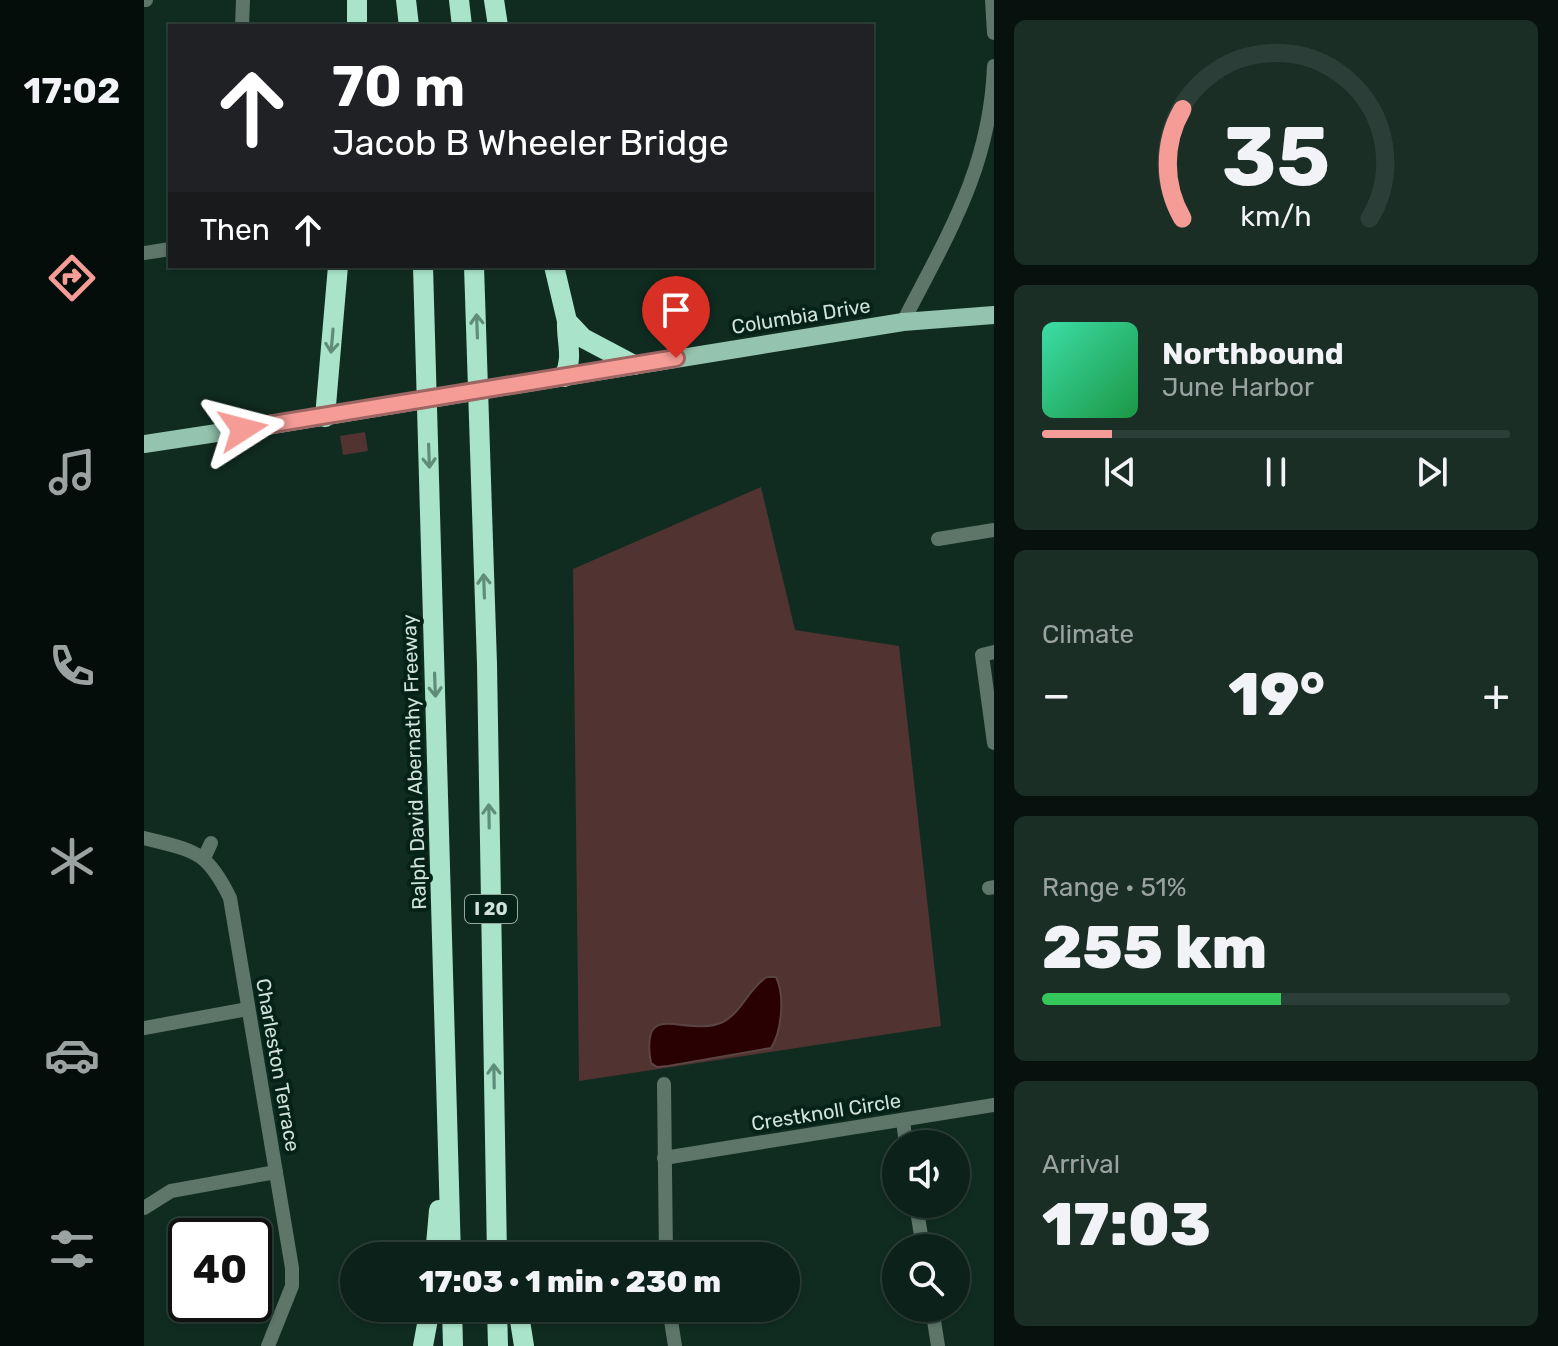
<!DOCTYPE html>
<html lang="en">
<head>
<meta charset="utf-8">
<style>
	body { margin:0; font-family:Rubik,sans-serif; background:#1a2e26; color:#f1f3f6; height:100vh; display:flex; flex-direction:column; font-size:30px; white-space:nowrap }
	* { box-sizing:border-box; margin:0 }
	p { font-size:26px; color:#9aa3a2 }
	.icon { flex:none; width:44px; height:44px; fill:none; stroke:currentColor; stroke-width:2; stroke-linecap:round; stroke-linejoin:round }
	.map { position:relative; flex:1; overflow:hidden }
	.panel { display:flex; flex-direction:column; gap:20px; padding:20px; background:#07120e; width:564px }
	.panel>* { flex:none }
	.guide { position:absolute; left:24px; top:24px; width:706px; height:244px; border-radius:0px; box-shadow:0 2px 6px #0004,0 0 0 2px #2c3e38; background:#202124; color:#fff; overflow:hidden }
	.fabs { position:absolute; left:738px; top:1130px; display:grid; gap:16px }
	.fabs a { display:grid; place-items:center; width:88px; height:88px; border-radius:50%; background:#0c2119; box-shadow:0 2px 6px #0004,0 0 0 2px #2c3e38; font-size:40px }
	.speed { position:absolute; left:24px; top:1218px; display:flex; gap:16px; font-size:40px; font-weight:700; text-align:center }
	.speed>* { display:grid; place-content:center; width:104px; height:104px; border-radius:50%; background:#0c2119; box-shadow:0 2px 6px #0004,0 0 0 2px #2c3e38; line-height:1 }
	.speed .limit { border:4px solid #111; border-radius:12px; background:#fff; color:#111 }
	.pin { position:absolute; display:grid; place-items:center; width:68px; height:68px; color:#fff; margin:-82px -34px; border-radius:50% 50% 50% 0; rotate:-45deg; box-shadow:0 0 8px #0007 }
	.pin .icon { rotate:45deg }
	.me { position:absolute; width:88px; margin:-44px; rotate:81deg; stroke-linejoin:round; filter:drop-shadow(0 0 6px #0008) }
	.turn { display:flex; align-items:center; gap:28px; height:168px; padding:0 32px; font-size:36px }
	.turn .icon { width:104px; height:104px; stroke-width:2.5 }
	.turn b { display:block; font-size:56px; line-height:68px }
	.then { display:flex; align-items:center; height:76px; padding:0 32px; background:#0003; gap:16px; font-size:30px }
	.big { font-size:60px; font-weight:800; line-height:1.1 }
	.panel .widget { flex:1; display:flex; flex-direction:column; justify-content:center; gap:12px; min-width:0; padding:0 28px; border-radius:12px; background:#1a2e26 }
	.panel .dial { align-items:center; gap:0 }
	.dial svg { height:208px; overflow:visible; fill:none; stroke:#2c3e38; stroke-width:7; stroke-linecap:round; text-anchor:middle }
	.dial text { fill:#f1f3f6; stroke:none }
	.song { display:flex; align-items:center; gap:24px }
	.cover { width:96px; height:96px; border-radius:12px; background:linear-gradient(135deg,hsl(160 70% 55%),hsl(140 70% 35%)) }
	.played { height:8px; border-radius:4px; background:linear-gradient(90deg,#f59c96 15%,#2c3e38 15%) }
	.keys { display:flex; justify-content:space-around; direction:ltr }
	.heat { display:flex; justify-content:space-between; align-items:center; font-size:44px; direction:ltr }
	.charge { height:12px; border-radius:6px; background:linear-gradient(90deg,#34c759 51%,#2c3e38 0) }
	.trip { position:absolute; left:196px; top:1242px; width:460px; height:80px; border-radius:40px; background:#0c2119; box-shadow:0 2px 6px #0004,0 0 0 2px #2c3e38; font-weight:800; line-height:80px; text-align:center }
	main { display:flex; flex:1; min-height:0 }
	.menu { display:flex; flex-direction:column; width:144px; justify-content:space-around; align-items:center; background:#050d0a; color:#9aa3a2 }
	.menu .icon { width:56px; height:56px }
	.menu .on { color:#f59c96 }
	.menu b { font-size:36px; color:#f1f3f6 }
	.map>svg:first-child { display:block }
	.green { fill:#513331 }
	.water { fill:#290103; stroke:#5b4444; stroke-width:2 }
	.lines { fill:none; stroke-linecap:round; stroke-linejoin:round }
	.minor { stroke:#5e756a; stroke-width:14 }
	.major { stroke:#94c4af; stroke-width:18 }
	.highway { stroke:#a9e4ca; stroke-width:20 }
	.major-bridge { stroke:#94c4af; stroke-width:18 }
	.oneway { stroke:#5f8d7a }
	.route-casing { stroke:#9f6562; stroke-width:20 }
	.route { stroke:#f59c96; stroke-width:14 }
	.labels { text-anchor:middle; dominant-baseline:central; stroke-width:8; stroke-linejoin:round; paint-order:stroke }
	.shield { fill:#052218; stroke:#94a8a0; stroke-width:2 }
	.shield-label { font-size:18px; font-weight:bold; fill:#d1e2da }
	.street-label { font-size:20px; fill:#d1e2da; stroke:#052218 }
</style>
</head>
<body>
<main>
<nav class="menu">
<b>17:02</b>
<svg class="icon on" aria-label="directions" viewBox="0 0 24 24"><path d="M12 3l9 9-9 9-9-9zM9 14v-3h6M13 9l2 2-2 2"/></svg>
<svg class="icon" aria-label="music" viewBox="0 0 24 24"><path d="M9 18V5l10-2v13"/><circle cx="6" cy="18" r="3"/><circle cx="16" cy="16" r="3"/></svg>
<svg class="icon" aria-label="phone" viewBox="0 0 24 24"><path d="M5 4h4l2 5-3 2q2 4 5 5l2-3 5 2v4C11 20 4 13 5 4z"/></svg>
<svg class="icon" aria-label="climate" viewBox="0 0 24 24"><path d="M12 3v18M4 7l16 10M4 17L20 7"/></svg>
<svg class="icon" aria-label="car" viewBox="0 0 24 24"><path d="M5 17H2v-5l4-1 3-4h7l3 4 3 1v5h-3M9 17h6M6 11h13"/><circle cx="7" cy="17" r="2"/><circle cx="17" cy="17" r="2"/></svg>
<svg class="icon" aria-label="filters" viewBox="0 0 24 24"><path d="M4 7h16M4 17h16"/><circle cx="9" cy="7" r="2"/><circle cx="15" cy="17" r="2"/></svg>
</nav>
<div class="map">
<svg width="850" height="1346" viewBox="0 0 850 1346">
	<rect width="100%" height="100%" fill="#102c21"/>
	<g class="green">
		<polygon points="221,432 224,451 199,455 196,436"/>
		<polygon points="617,487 651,630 755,646 797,1026 435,1081 429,569"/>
	</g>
	<path class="water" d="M 623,977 L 632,977 C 641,995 638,1031 627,1048 L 524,1066 L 513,1067 L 507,1063 C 495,996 543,1039 579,1022 C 597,1013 605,988 623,977 Z"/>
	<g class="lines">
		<g class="minor">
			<polyline points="0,0 2,0"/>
			<polyline points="848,0 850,33"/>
			<polyline points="98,26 99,0"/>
			<polyline points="0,253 26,249"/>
			<path d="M 759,322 C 804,234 846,168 850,66"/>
			<polyline points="794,539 850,530"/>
			<polyline points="850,652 838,655 850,743"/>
			<path d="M 0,838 C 50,851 62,849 86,898 L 148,1268 L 148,1286 L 124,1346"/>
			<polyline points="60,858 67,843"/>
			<polyline points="845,888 850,887"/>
			<polyline points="0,1028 104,1009"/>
			<polyline points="520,1084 522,1256"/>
			<polyline points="759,1121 762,1144"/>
			<polyline points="520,1158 850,1105"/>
			<polyline points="772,1204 779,1248"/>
			<polyline points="0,1208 27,1191 132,1172"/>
			<polyline points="525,1308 531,1346"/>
			<polyline points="788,1308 794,1346"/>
		</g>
		<g class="major">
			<polyline points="377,384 759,322 850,315"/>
			<polyline points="105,429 237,407"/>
			<polyline points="0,444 99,429"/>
		</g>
		<g class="highway">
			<polyline points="262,0 265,26"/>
			<polyline points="315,0 318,26"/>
			<polyline points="350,0 354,26"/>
			<polyline points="213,26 213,0"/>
			<polyline points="279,266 307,1256"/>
			<polyline points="330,266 343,664 353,1256"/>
			<polyline points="410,266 423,321 439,338 490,365"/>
			<path d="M 420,377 C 430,357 422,342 423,321"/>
			<polyline points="181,417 194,266"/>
			<polyline points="291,1256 295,1210"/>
			<polyline points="308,1308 309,1346"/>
			<polyline points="353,1308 354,1346"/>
			<polyline points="374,1308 380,1346"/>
			<polyline points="279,1346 286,1308"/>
		</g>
		<polyline class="major-bridge" points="237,407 377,384"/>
	</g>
	<defs><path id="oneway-shaft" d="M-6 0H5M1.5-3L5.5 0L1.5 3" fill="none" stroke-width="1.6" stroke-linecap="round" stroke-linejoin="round" transform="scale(2)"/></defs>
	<g class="oneway">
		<use href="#oneway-shaft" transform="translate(333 326) rotate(-92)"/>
		<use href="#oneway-shaft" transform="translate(188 341) rotate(95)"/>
		<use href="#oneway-shaft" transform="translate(285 456) rotate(88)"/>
		<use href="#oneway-shaft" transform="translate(340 586) rotate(-92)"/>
		<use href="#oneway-shaft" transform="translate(291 685) rotate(88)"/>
		<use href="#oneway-shaft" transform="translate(345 816) rotate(-91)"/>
		<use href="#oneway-shaft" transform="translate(350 1076) rotate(-91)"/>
	</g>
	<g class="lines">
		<defs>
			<polyline id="route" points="99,429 532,358"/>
		</defs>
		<use href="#route" class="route-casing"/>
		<use href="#route" class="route"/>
	</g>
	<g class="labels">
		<rect class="shield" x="321" y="895" width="52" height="28" rx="6"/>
		<g class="shield-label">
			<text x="347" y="909">I 20</text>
		</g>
		<g class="street-label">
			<text transform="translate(657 316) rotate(-9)">Columbia Drive</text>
			<text transform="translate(270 762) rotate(-92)">Ralph David Abernathy Freeway</text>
			<text transform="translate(134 1065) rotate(80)">Charleston Terrace</text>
			<text transform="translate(682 1112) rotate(-9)">Crestknoll Circle</text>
		</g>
	</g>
</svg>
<div class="fabs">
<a><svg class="icon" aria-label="sound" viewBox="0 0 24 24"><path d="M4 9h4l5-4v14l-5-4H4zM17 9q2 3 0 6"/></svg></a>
<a><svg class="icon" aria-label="search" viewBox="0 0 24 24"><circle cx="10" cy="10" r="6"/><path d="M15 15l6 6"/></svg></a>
</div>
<div class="speed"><div class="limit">40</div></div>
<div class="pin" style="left:532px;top:358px;background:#d93025"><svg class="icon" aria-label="arrive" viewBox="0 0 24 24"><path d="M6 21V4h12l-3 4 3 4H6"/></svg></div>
<svg class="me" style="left:99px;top:429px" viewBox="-20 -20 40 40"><path d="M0-17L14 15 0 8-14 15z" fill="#f59c96" stroke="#fff" stroke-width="4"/></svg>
<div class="trip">17:03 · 1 min · 230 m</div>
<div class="guide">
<div class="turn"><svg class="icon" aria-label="ahead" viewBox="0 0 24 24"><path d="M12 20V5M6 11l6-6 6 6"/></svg><div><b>70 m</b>Jacob B Wheeler Bridge</div></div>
<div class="then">Then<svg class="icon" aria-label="ahead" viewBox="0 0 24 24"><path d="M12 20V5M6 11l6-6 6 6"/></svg></div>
</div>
</div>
<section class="panel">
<div class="widget dial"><svg viewBox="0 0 100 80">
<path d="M14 69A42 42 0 1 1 86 69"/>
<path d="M14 69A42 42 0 0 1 14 27" stroke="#f59c96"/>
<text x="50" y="56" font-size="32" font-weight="700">35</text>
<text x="50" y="72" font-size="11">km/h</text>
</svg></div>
<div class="widget">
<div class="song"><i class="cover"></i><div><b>Northbound</b><p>June Harbor</p></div></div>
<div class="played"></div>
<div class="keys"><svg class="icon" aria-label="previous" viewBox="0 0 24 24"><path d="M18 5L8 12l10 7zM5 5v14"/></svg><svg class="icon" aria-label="pause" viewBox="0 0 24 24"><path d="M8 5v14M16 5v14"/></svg><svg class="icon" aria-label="next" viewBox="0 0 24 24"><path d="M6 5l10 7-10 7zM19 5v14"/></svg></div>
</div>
<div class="widget"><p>Climate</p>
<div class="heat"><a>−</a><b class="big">19°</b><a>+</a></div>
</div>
<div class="widget"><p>Range · 51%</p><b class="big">255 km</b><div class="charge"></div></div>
<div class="widget"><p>Arrival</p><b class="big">17:03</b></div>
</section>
</main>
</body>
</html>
